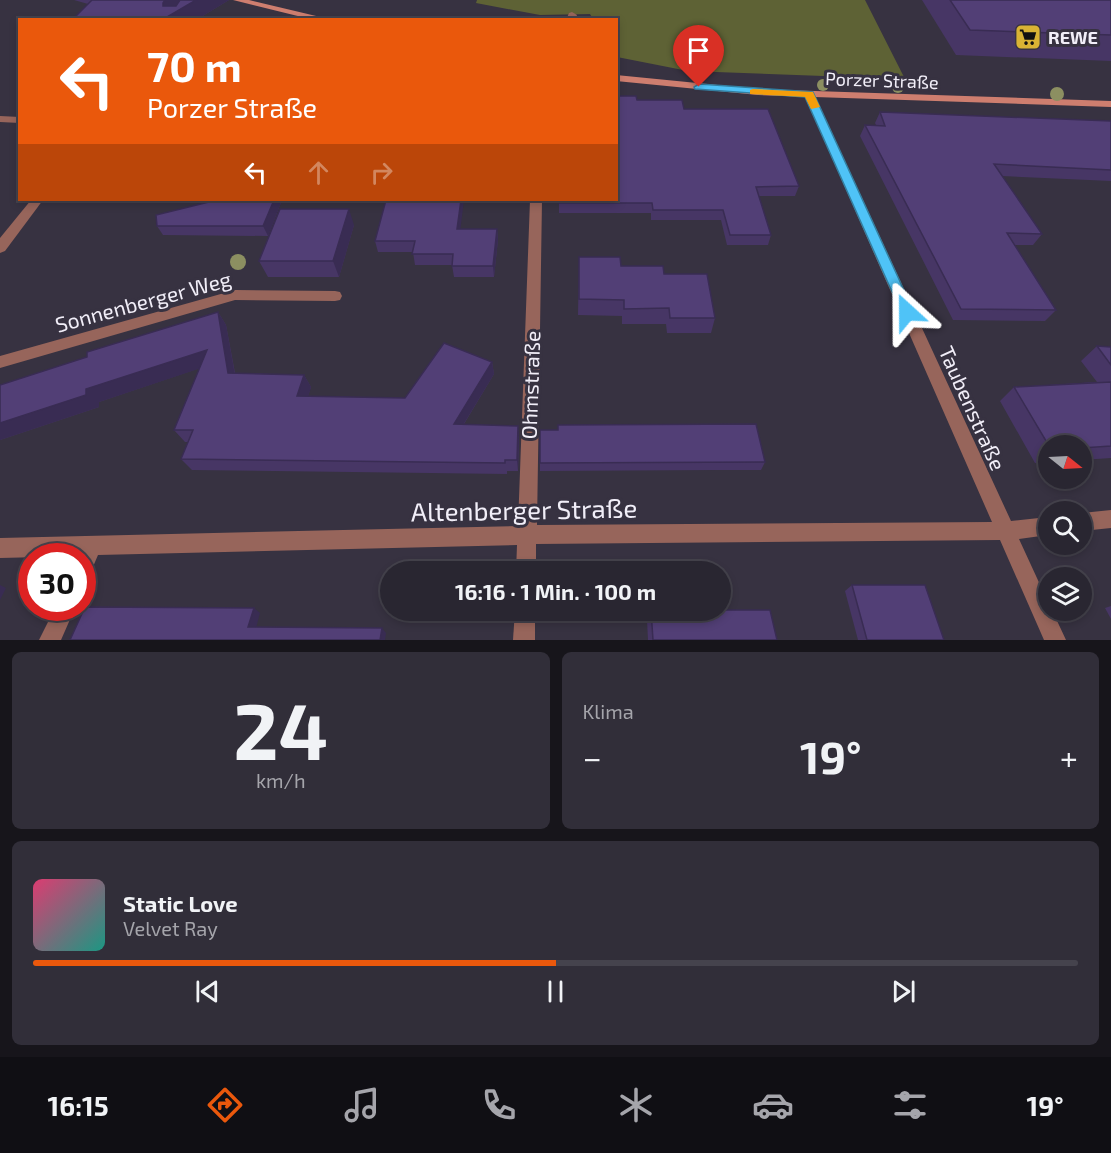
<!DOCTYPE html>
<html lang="de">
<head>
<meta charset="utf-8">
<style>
	body { margin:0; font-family:"Exo 2",sans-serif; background:#312e39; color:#f1f3f6; height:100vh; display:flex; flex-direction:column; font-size:22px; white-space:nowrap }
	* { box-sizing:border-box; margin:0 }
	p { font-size:20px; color:#a5a5ab }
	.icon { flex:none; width:33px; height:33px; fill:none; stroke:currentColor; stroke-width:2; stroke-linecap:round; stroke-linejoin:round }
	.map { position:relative; height:640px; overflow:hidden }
	.details { display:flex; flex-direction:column; gap:12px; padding:12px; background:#17151b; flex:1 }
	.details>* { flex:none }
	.guide { position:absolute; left:18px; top:18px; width:600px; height:183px; border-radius:0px; box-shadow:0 3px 9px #0003,0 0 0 2px #45434d; background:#ea580c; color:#fff; overflow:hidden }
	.needle { width:39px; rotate:108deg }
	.fabs { position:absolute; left:1038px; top:435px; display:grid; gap:12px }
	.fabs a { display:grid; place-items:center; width:54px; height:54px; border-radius:50%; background:#292631; box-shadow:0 3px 9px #0003,0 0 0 2px #45434d; font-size:30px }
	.speed { position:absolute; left:18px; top:543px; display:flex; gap:12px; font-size:30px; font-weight:700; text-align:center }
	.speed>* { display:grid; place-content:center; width:78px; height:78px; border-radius:50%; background:#292631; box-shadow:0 3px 9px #0003,0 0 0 2px #45434d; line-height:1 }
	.speed .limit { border:9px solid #d22; background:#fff; color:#111 }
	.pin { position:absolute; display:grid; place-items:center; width:51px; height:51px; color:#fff; margin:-62px -26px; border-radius:50% 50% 50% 0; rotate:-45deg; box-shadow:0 0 6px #0007 }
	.pin .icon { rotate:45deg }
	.me { position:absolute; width:66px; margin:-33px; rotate:336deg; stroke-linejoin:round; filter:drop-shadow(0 0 4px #0008) }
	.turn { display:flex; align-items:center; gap:21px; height:126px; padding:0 30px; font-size:27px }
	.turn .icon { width:78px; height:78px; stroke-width:2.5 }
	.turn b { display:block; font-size:42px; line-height:51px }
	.lanes { display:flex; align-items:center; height:57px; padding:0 30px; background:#0003; justify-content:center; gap:30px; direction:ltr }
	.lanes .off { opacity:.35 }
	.big { font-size:45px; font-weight:700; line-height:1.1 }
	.details .tile { flex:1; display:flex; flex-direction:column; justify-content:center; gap:9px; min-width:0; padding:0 21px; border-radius:9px; background:#312e39 }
	.details .dial { align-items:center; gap:0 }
	.dial b { font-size:78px; line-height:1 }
	.song { display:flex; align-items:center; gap:18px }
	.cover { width:72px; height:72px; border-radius:9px; background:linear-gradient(135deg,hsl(340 70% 55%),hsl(170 70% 35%)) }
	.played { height:6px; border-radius:3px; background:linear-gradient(90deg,#ea580c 50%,#45434d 50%) }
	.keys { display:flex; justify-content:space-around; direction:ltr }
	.heat { display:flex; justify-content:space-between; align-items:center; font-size:33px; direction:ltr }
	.details .tiles { flex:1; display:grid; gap:12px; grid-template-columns:1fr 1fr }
	.tile:last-child { grid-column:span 2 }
	.trip { position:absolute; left:380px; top:561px; width:351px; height:60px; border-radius:30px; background:#292631; box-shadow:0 3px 9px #0003,0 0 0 2px #45434d; font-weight:700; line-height:60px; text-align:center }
	.tabs { display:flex; height:96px; justify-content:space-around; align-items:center; background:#100f14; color:#a5a5ab }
	.tabs .icon { width:42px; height:42px }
	.tabs .active { color:#ea580c }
	.tabs b { font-size:27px; color:#f1f3f6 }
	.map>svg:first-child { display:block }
	.green { fill:#5e6235 }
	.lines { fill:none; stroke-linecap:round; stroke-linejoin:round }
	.street { fill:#97655b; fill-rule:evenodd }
	.secondary { fill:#ce7e6f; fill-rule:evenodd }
	.tree { fill:#8c8f61 }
	.wall { fill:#473665 }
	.shaded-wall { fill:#392c53 }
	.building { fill:#523f76; stroke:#392c53; stroke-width:1.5 }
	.route { fill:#4fc3f7; stroke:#337fa1; stroke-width:1.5 }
	.slow { fill:#f59e0b }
	.labels { text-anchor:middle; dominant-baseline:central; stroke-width:6; stroke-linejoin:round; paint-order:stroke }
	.far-poi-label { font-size:18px; font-weight:bold; fill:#f1eef8; stroke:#373241; text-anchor:start }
	.far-street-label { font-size:18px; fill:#f1eef8; stroke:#373241 }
	.street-label { font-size:21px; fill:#f1eef8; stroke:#373241 }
	.near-street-label { font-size:26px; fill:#f1eef8; stroke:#373241 }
</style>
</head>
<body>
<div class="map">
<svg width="1111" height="640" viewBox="0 0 1111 640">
	<rect width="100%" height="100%" fill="#373241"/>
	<polygon class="green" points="477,0 865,0 905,79 688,71 617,57 616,20 593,19 590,14 540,15 476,3"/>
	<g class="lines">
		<g class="street">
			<polygon points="572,12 577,15 575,20 566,20 569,13"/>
			<polygon points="809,91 814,94 1011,521 1048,517 1048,535 1019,539 1048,602 1048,610 1052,610 1066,640 1044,640 1000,540 536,544 536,572 516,572 517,545 98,555 89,576 82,579 82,556 0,558 0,538 518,526 530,200 542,200 537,525 992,522 804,94"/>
			<polygon points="0,116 20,117 20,123 0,122"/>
			<polygon points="31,200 43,200 5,251 0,253 0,238"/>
			<polygon points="235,290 335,291 340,292 342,296 340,300 335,301 235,300 0,368 0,356"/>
			<polygon points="1111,510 1111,528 1082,531 1082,513"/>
			<polygon points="55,608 75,608 61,640 39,640"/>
			<polygon points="515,610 535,610 535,640 513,640"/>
		</g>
		<g class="secondary">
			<polygon points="233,0 249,0 333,20 314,20"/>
			<polygon points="616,75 758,89 1111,101 1111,107 758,95 616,81"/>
		</g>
	</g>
	<g class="tree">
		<circle cx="823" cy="85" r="6"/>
		<circle cx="898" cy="87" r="6"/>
		<circle cx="1057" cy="94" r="7"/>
		<circle cx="238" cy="262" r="8"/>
	</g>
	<g class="wall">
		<polygon points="74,0 229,0 196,20 72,20 88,4"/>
		<polygon points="922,0 1111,0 1111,61 956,55"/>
		<polygon points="637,100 684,109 799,186 795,196 759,196 771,235 768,245 727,245 721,220 651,220 651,213 559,213 559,200"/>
		<polygon points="880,112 1111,121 1111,181 1002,176 1042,234 1033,245 1014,245 1056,310 1045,321 953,320 860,136 865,125 876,125 875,123"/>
		<polygon points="282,200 268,236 163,235 157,226"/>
		<polygon points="354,225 339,277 268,277 259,261"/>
		<polygon points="461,229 497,229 498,240 494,277 454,277 452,265 415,265 413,252 378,252 375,241"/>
		<polygon points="579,257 664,274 715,318 711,333 667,333 666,324 622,324 622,316 578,315"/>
		<polygon points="218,312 226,325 235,373 304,375 311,387 308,396 405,398 492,362 494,374 464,424 519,437 518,471 507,471 507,474 192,470 181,459 188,442 185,442 174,430 200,368 99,402 99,407 0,440 0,385 36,374"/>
		<polygon points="1097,346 1111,347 1111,458 1082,460 1082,446 1048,446 1048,462 1035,463 1000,401 1014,387 1097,382 1081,361"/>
		<polygon points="765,462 761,470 716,470 540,471 540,463"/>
		<polygon points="852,585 944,640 858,640 845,591"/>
		<polygon points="1111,606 1111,619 1105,608"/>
		<polygon points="650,610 777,640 648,640 647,620"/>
	</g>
	<g class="shaded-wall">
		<polygon points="165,0 229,0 196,20 162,20 163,3"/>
		<polygon points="274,200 282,200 268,236 263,226"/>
		<polygon points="461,200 464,200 459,240 457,229"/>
		<polygon points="349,209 354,225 339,277 333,261"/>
		<polygon points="497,229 498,240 494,277 493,266"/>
		<polygon points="218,312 226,325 237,386 228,373"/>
		<polygon points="207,350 216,363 99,402 99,407 0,440 0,423 86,389"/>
		<polygon points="492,362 494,374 457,435 454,424"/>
		<polygon points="304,375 311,387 305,408 297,396"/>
		<polygon points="518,426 519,437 518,471 517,460"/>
		<polygon points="0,585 6,588 0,600"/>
		<polygon points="254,608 260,613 255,632 248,627"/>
		<polygon points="382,628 386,633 385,640 380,640"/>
	</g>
	<g class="building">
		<polygon points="92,0 165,0 163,3 163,6 176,6 180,0 196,0 162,20 128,20 117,17 114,20 72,20"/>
		<polygon points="950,0 1111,0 1111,35 970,30"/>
		<polygon points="616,96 636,96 637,100 682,100 684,109 768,109 799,186 756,187 771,235 730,235 723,210 653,210 652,203 559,203 559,200 616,200"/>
		<polygon points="880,112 1111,121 1111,170 994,164 1042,234 1007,233 1056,310 961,309 865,125 885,126"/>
		<polygon points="217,200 274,200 263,226 157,226 156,215"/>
		<polygon points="386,200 461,200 457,229 497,229 493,266 452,266 453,254 412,254 415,241 375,241"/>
		<polygon points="280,209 349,209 333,261 259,261"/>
		<polygon points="579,257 620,257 621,266 663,266 664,274 707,274 715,318 670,318 669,308 624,309 624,300 579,299"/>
		<polygon points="218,312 228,373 304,375 297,396 405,398 444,343 492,362 454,424 518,426 517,460 505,460 505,463 181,459 193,430 174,430 207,350 86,389 86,395 0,423 0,385 87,357 87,352"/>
		<polygon points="1097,346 1111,347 1111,365"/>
		<polygon points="1111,382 1111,446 1082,448 1082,446 1049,446 1014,387"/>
		<polygon points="756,424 765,462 540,463 540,430 558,430 558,425"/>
		<polygon points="852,585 925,585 944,640 867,640"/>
		<polygon points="85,607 254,608 248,627 382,628 380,640 70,640"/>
		<polygon points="651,610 770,610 777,640 653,640"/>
	</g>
	<polygon class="route" points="699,84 813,92 914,312 912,316 903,316 901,312 805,97 695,89 694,87"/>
	<polygon class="slow" points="753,89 813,92 820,107 811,109 805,97 750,94 750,90"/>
	<defs>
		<symbol id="supermarket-square" viewBox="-11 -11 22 22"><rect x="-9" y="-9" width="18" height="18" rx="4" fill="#d9b334" stroke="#373241"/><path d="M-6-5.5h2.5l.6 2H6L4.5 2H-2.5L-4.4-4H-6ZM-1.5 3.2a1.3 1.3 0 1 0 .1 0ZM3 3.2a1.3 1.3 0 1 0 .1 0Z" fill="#111"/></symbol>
	</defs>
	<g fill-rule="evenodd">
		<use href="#supermarket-square" x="1013" y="22" width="30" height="30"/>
	</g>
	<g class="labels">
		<g class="far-poi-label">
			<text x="1048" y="37">REWE</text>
		</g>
		<g class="far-street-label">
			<text transform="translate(882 80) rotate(2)">Porzer Straße</text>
		</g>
		<g class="street-label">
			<text transform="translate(143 301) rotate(-15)">Sonnenberger Weg</text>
			<text transform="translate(530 385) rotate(-88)">Ohmstraße</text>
			<text transform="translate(973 408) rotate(66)">Taubenstraße</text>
		</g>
		<g class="near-street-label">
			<text transform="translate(524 509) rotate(-1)">Altenberger Straße</text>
		</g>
	</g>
</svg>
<div class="fabs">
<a><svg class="needle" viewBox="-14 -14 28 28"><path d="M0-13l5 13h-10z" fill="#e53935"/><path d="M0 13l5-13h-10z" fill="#a5a5ab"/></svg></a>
<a><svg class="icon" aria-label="search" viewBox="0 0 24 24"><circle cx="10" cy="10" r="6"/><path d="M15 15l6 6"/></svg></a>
<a><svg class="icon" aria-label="layers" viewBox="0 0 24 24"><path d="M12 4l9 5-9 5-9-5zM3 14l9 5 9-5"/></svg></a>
</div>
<div class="speed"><div class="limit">30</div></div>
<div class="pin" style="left:699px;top:87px;background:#d93025"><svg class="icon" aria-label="arrive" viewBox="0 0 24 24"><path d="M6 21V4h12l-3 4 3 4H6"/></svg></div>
<svg class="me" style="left:907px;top:312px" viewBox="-20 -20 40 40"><path d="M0-17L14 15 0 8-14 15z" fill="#4fc3f7" stroke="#fff" stroke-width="4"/></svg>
<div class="trip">16:16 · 1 Min. · 100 m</div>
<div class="guide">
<div class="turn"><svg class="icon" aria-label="left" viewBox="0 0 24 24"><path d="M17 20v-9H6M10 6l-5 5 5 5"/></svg><div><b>70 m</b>Porzer Straße</div></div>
<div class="lanes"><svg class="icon" aria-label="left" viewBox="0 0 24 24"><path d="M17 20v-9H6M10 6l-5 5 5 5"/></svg><svg class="icon off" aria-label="ahead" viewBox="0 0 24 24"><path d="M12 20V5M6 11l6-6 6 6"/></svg><svg class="icon off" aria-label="right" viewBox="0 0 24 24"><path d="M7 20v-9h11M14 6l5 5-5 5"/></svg></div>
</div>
</div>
<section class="details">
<div class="tiles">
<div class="tile dial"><b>24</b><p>km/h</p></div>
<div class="tile"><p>Klima</p>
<div class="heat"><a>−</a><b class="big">19°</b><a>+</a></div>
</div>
<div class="tile">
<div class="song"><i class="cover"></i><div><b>Static Love</b><p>Velvet Ray</p></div></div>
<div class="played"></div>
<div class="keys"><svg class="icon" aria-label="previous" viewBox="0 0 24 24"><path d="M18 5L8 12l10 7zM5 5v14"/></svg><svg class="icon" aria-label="pause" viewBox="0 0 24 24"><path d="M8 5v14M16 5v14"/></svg><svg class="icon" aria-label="next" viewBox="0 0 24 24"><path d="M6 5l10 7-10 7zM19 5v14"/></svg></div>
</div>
</div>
</section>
<nav class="tabs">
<b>16:15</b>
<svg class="icon active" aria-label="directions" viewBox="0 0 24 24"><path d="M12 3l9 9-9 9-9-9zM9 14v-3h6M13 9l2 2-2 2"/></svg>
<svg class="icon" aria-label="music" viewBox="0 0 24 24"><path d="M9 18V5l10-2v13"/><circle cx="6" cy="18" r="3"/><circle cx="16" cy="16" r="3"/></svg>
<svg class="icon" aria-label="phone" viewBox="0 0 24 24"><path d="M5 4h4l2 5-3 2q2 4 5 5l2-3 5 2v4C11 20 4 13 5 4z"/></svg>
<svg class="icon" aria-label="climate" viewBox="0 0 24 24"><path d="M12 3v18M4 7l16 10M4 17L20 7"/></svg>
<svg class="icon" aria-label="car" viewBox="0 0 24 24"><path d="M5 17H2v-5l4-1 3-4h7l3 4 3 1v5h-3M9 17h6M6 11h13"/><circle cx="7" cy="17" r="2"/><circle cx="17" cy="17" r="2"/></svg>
<svg class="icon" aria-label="filters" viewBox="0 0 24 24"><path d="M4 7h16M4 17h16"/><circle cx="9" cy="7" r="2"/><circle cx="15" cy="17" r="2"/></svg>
<b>19°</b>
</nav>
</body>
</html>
